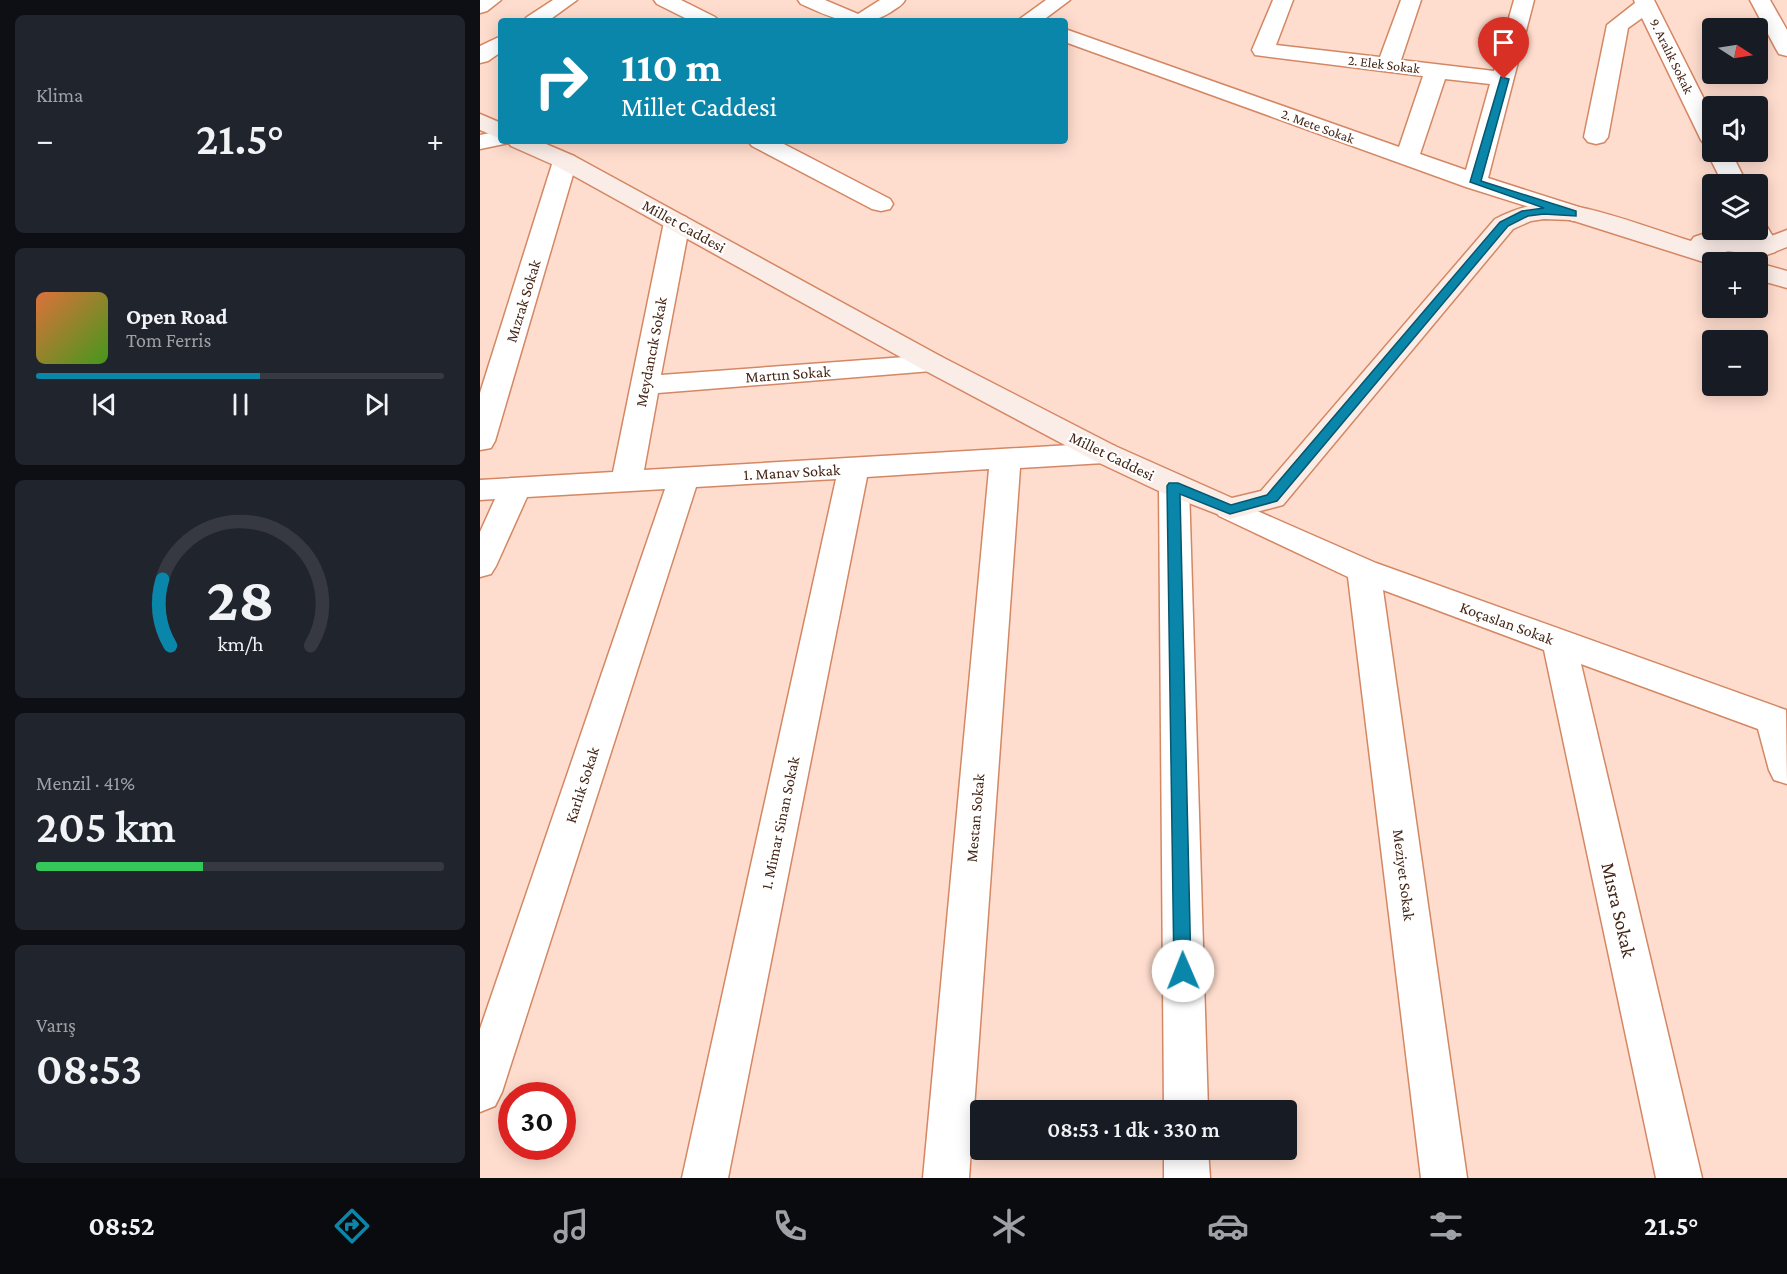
<!DOCTYPE html>
<html lang="tr">
<head>
<meta charset="utf-8">
<style>
	body { margin:0; font-family:"Crimson Pro",serif; background:#20242c; color:#f1f3f6; height:100vh; display:flex; flex-direction:column; font-size:22px; white-space:nowrap }
	* { box-sizing:border-box; margin:0 }
	p { font-size:20px; color:#9ea1a6 }
	.icon { flex:none; width:33px; height:33px; fill:none; stroke:currentColor; stroke-width:2; stroke-linecap:round; stroke-linejoin:round }
	.map { position:relative; flex:1; overflow:hidden }
	.details { display:flex; flex-direction:column; gap:15px; padding:15px; background:#0d0f14; width:480px }
	.details>* { flex:none }
	.guide { position:absolute; left:18px; top:18px; width:570px; height:126px; border-radius:6px; box-shadow:0 3px 15px #0003; background:#0a86aa; color:#fff; overflow:hidden }
	.needle { width:39px; rotate:102deg }
	.fabs { position:absolute; left:1222px; top:18px; display:grid; gap:12px }
	.fabs a { display:grid; place-items:center; width:66px; height:66px; border-radius:6px; background:#171b24; box-shadow:0 3px 15px #0003; font-size:30px }
	.speed { position:absolute; left:18px; top:1082px; display:flex; gap:12px; font-size:30px; font-weight:700; text-align:center }
	.speed>* { display:grid; place-content:center; width:78px; height:78px; border-radius:50%; background:#171b24; box-shadow:0 3px 15px #0003; line-height:1 }
	.speed .limit { border:9px solid #d22; background:#fff; color:#111 }
	.pin { position:absolute; display:grid; place-items:center; width:51px; height:51px; color:#fff; margin:-62px -26px; border-radius:50% 50% 50% 0; rotate:-45deg; box-shadow:0 0 6px #0007 }
	.pin .icon { rotate:45deg }
	.me { position:absolute; width:66px; margin:-33px; rotate:359deg; stroke-linejoin:round; filter:drop-shadow(0 0 4px #0008) }
	.turn { display:flex; align-items:center; gap:21px; height:126px; padding:0 24px; font-size:27px }
	.turn .icon { width:78px; height:78px; stroke-width:2.5 }
	.turn b { display:block; font-size:42px; line-height:51px }
	.big { font-size:45px; font-weight:600; line-height:1.1 }
	.details .card { flex:1; display:flex; flex-direction:column; justify-content:center; gap:9px; min-width:0; padding:0 21px; border-radius:9px; background:#20242c }
	.details .dial { align-items:center; gap:0 }
	.dial svg { height:156px; overflow:visible; fill:none; stroke:#363941; stroke-width:7; stroke-linecap:round; text-anchor:middle }
	.dial text { fill:#f1f3f6; stroke:none }
	.song { display:flex; align-items:center; gap:18px }
	.cover { width:72px; height:72px; border-radius:9px; background:linear-gradient(135deg,hsl(20 70% 55%),hsl(100 70% 35%)) }
	.played { height:6px; border-radius:3px; background:linear-gradient(90deg,#0a86aa 55%,#363941 55%) }
	.keys { display:flex; justify-content:space-around; direction:ltr }
	.heat { display:flex; justify-content:space-between; align-items:center; font-size:33px; direction:ltr }
	.charge { height:9px; border-radius:4px; background:linear-gradient(90deg,#34c759 41%,#363941 0) }
	.trip { position:absolute; left:490px; top:1100px; width:327px; height:60px; border-radius:6px; background:#171b24; box-shadow:0 3px 15px #0003; font-weight:600; line-height:60px; text-align:center }
	.tab-bar { display:flex; height:96px; justify-content:space-around; align-items:center; background:#090b0e; color:#9ea1a6 }
	.tab-bar .icon { width:42px; height:42px }
	.tab-bar .selected { color:#0a86aa }
	.tab-bar b { font-size:27px; color:#f1f3f6 }
	main { display:flex; flex:1; min-height:0 }
	.map>svg:first-child { display:block }
	.lines { fill:none; stroke-linecap:round; stroke-linejoin:round }
	.street-casing { stroke:#d48763; stroke-width:3 }
	.secondary-casing { stroke:#d48763; stroke-width:3 }
	.street { fill:#fff; fill-rule:evenodd }
	.secondary { fill:#faece6; fill-rule:evenodd }
	.route { fill:#0a86aa; stroke:#06576e; stroke-width:1.5 }
	.labels { text-anchor:middle; dominant-baseline:central; stroke-width:4.5; stroke-linejoin:round; paint-order:stroke }
	.far-street-label { font-size:14px; fill:#452617; stroke:#fff }
	.street-label { font-size:16px; fill:#452617; stroke:#fff }
	.near-street-label { font-size:20px; fill:#452617; stroke:#fff }
</style>
</head>
<body>
<main>
<section class="details">
<div class="card"><p>Klima</p>
<div class="heat"><a>−</a><b class="big">21.5°</b><a>+</a></div>
</div>
<div class="card">
<div class="song"><i class="cover"></i><div><b>Open Road</b><p>Tom Ferris</p></div></div>
<div class="played"></div>
<div class="keys"><svg class="icon" aria-label="previous" viewBox="0 0 24 24"><path d="M18 5L8 12l10 7zM5 5v14"/></svg><svg class="icon" aria-label="pause" viewBox="0 0 24 24"><path d="M8 5v14M16 5v14"/></svg><svg class="icon" aria-label="next" viewBox="0 0 24 24"><path d="M6 5l10 7-10 7zM19 5v14"/></svg></div>
</div>
<div class="card dial"><svg viewBox="0 0 100 80">
<path d="M14 69A42 42 0 1 1 86 69"/>
<path d="M14 69A42 42 0 0 1 10 35" stroke="#0a86aa"/>
<text x="50" y="56" font-size="32" font-weight="700">28</text>
<text x="50" y="72" font-size="11">km/h</text>
</svg></div>
<div class="card"><p>Menzil · 41%</p><b class="big">205 km</b><div class="charge"></div></div>
<div class="card"><p>Varış</p><b class="big">08:53</b></div>
</section>
<div class="map">
<svg width="1307" height="1178" viewBox="0 0 1307 1178">
	<rect width="100%" height="100%" fill="#ffddce"/>
	<g class="lines">
		<defs>
			<g id="street">
				<polygon points="0,0 21,0 7,11 0,13"/>
				<polygon points="73,0 97,0 68,21 43,21 47,17"/>
				<polygon points="174,0 201,0 235,17 239,21 211,21 177,4"/>
				<path d="M 318,0 L 345,0 L 378,14 L 400,0 L 425,0 C 422,6 416,8 411,12 C 379,32 352,18 321,4 Z"/>
				<polygon points="566,0 590,0 562,21 537,21"/>
				<path d="M 793,0 L 813,0 L 796,45 L 900,57 L 921,0 L 941,0 L 921,60 L 1014,71 L 1034,0 L 1054,0 L 1008,178 L 1102,208 L 1106,213 L 1102,218 L 1093,221 L 1084,218 L 986,187 L 585,42 L 585,29 L 919,147 L 943,76 L 775,55 L 772,50 ZM 965,79 L 1010,84 L 986,170 L 940,154 Z"/>
				<polygon points="1154,0 1174,0 1233,117 1233,152 1251,152 1267,184 1243,184 1227,152 1231,147 1225,145 1221,140 1162,18 1148,28 1128,137 1124,142 1116,144 1108,142 1104,137 1127,25 1155,3"/>
				<polygon points="1270,0 1290,0 1307,30 1307,56 1299,54 1296,49"/>
				<polygon points="21,36 21,52 8,61 0,63 0,46"/>
				<polygon points="21,131 21,141 31,141 29,143 0,149 0,135"/>
				<polygon points="268,141 298,141 410,199 413,204 410,209 401,211 392,209 272,146"/>
				<polygon points="85,154 94,156 97,161 15,441 11,448 0,450 0,393 73,161 76,156"/>
				<polygon points="197,214 206,217 210,222 181,375 452,355 462,357 466,363 462,369 452,371 178,393 164,470 624,443 635,446 639,453 635,460 624,463 540,468 489,1178 443,1178 509,469 387,477 248,1178 202,1178 356,479 216,487 22,1092 15,1106 0,1112 0,1029 185,489 47,497 16,566 11,574 0,577 0,532 15,499 0,500 0,480 133,472 184,222 188,217"/>
				<polygon points="1278,223 1286,225 1299,247 1295,252 1286,255 1277,252 1264,230 1278,230"/>
				<polygon points="694,476 705,479 709,486 728,1110 684,1110 679,486 683,479"/>
				<polygon points="750,499 896,563 1306,710 1307,784 1294,780 1289,770 1278,729 1101,664 1222,1178 1176,1178 1064,650 903,590 987,1178 941,1178 868,577 739,516 734,509 739,502"/>
				<polygon points="684,1149 728,1149 730,1178 684,1178"/>
			</g>
			<g id="secondary">
				<polygon points="0,114 21,123 21,139 0,130"/>
				<path d="M 27,141 L 59,141 L 94,156 L 462,357 L 635,446 L 752,498 L 781,491 L 1015,219 C 1031,211 1046,205 1063,204 C 1103,201 1171,229 1211,241 L 1214,237 L 1223,234 L 1283,239 L 1307,230 L 1307,247 L 1286,255 L 1245,251 L 1261,256 L 1265,262 L 1233,262 L 1233,265 L 1091,220 L 1064,219 L 1051,221 L 1033,229 L 803,505 L 750,519 L 683,493 L 613,460 L 442,369 L 76,166 L 31,146 Z"/>
				<polygon points="1278,263 1307,271 1307,288 1278,280"/>
			</g>
		</defs>
		<use href="#street" class="street-casing"/>
		<use href="#secondary" class="secondary-casing"/>
		<use href="#street" class="street"/>
		<use href="#secondary" class="secondary"/>
	</g>
	<polygon class="route" points="1021,77 1029,79 1001,181 1096,211 1096,216 1064,214 1048,216 1028,226 797,501 750,514 700,494 711,971 709,977 703,979 697,977 694,971 687,486 689,483 698,483 751,505 787,495 1020,222 1042,211 1064,208 990,182"/>
	<g class="labels">
		<g class="far-street-label">
			<text transform="translate(1192 56) rotate(64)">9. Aralık Sokak</text>
			<text transform="translate(904 64) rotate(7)">2. Elek Sokak</text>
			<text transform="translate(838 126) rotate(20)">2. Mete Sokak</text>
		</g>
		<g class="street-label">
			<text transform="translate(204 226) rotate(29)">Millet Caddesi</text>
			<text transform="translate(43 301) rotate(-73)">Mızrak Sokak</text>
			<text transform="translate(171 352) rotate(-79)">Meydancık Sokak</text>
			<text transform="translate(308 374) rotate(-4)">Martın Sokak</text>
			<text transform="translate(632 456) rotate(26)">Millet Caddesi</text>
			<text transform="translate(312 472) rotate(-3)">1. Manav Sokak</text>
			<text transform="translate(1027 623) rotate(20)">Koçaslan Sokak</text>
			<text transform="translate(102 785) rotate(-72)">Karlık Sokak</text>
			<text transform="translate(495 818) rotate(-85)">Mestan Sokak</text>
			<text transform="translate(300 823) rotate(-78)">1. Mimar Sinan Sokak</text>
			<text transform="translate(924 875) rotate(83)">Meziyet Sokak</text>
		</g>
		<g class="near-street-label">
			<text transform="translate(1139 910) rotate(77)">Mısra Sokak</text>
		</g>
	</g>
</svg>
<div class="fabs">
<a><svg class="needle" viewBox="-14 -14 28 28"><path d="M0-13l5 13h-10z" fill="#e53935"/><path d="M0 13l5-13h-10z" fill="#9ea1a6"/></svg></a>
<a><svg class="icon" aria-label="sound" viewBox="0 0 24 24"><path d="M4 9h4l5-4v14l-5-4H4zM17 9q2 3 0 6"/></svg></a>
<a><svg class="icon" aria-label="layers" viewBox="0 0 24 24"><path d="M12 4l9 5-9 5-9-5zM3 14l9 5 9-5"/></svg></a>
<a>+</a>
<a>−</a>
</div>
<div class="speed"><div class="limit">30</div></div>
<div class="pin" style="left:1024px;top:79px;background:#d93025"><svg class="icon" aria-label="arrive" viewBox="0 0 24 24"><path d="M6 21V4h12l-3 4 3 4H6"/></svg></div>
<svg class="me" style="left:703px;top:971px" viewBox="-20 -20 40 40"><circle r="19" fill="#fff"/><path d="M0-13L10 11 0 6-10 11z" fill="#0a86aa"/></svg>
<div class="trip">08:53 · 1 dk · 330 m</div>
<div class="guide">
<div class="turn"><svg class="icon" aria-label="right" viewBox="0 0 24 24"><path d="M7 20v-9h11M14 6l5 5-5 5"/></svg><div><b>110 m</b>Millet Caddesi</div></div>
</div>
</div>
</main>
<nav class="tab-bar">
<b>08:52</b>
<svg class="icon selected" aria-label="directions" viewBox="0 0 24 24"><path d="M12 3l9 9-9 9-9-9zM9 14v-3h6M13 9l2 2-2 2"/></svg>
<svg class="icon" aria-label="music" viewBox="0 0 24 24"><path d="M9 18V5l10-2v13"/><circle cx="6" cy="18" r="3"/><circle cx="16" cy="16" r="3"/></svg>
<svg class="icon" aria-label="phone" viewBox="0 0 24 24"><path d="M5 4h4l2 5-3 2q2 4 5 5l2-3 5 2v4C11 20 4 13 5 4z"/></svg>
<svg class="icon" aria-label="climate" viewBox="0 0 24 24"><path d="M12 3v18M4 7l16 10M4 17L20 7"/></svg>
<svg class="icon" aria-label="car" viewBox="0 0 24 24"><path d="M5 17H2v-5l4-1 3-4h7l3 4 3 1v5h-3M9 17h6M6 11h13"/><circle cx="7" cy="17" r="2"/><circle cx="17" cy="17" r="2"/></svg>
<svg class="icon" aria-label="filters" viewBox="0 0 24 24"><path d="M4 7h16M4 17h16"/><circle cx="9" cy="7" r="2"/><circle cx="15" cy="17" r="2"/></svg>
<b>21.5°</b>
</nav>
</body>
</html>
